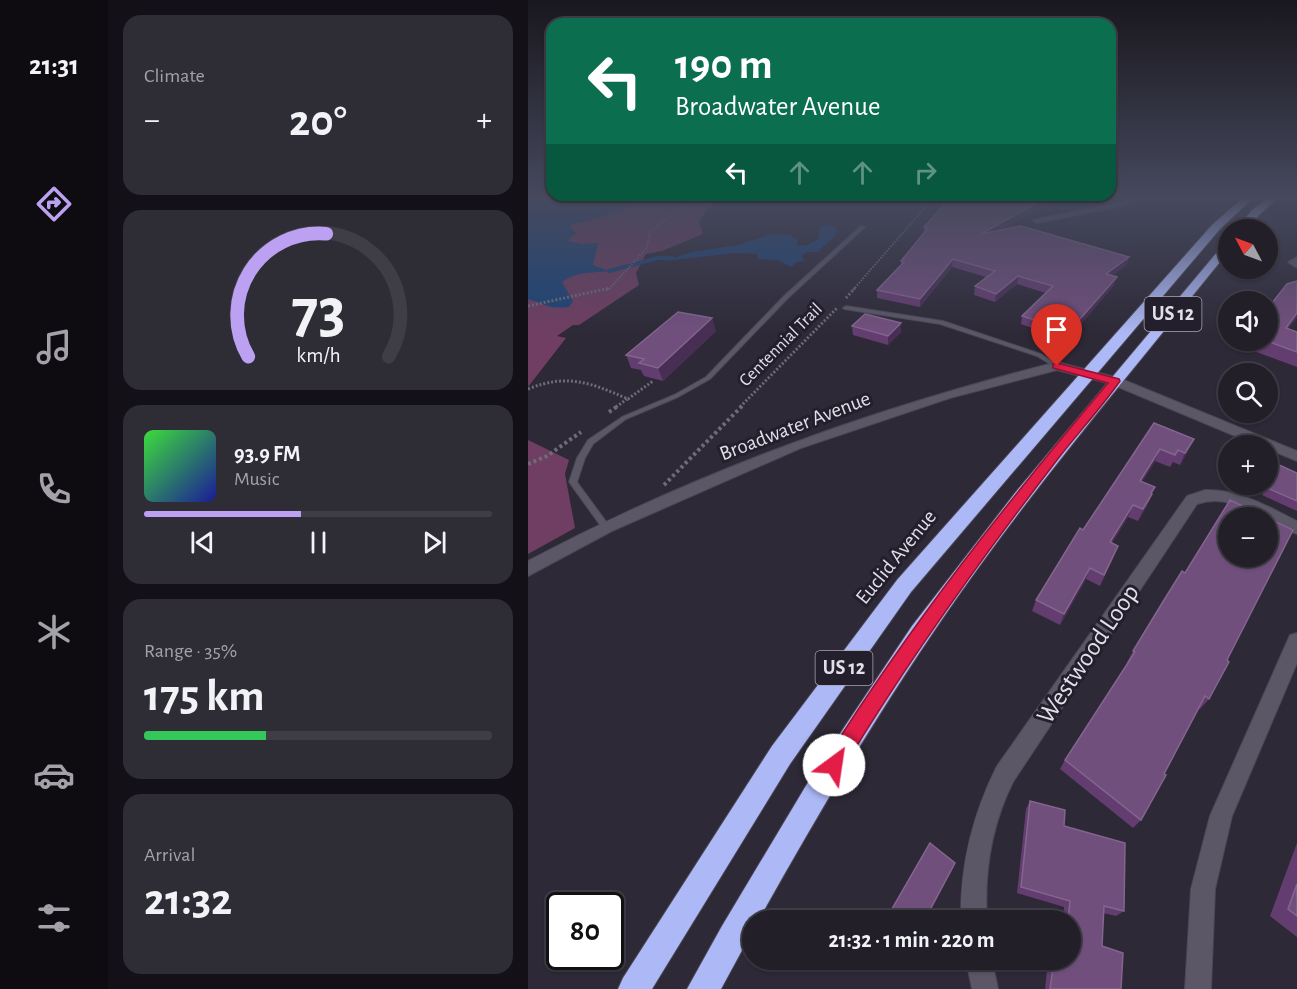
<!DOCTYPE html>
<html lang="en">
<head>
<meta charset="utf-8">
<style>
	body { margin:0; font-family:"Alegreya Sans",sans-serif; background:#2e2c35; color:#f1f3f6; height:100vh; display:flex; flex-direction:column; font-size:22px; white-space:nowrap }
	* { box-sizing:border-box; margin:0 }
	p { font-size:20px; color:#a2a2a8 }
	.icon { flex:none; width:33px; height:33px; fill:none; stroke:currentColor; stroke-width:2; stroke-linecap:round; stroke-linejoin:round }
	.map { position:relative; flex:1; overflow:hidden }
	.drawer { display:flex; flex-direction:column; gap:15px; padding:15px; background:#131117; width:420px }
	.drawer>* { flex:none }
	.top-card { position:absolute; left:18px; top:18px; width:570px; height:183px; border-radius:18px; box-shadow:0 2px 4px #0004,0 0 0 2px #3f3d46; background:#0b6e4f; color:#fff; overflow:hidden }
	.needle { width:39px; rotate:311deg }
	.controls { position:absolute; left:690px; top:219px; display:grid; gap:12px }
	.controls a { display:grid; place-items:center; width:60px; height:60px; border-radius:50%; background:#221f29; box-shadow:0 2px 4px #0004,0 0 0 2px #3f3d46; font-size:30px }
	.speed { position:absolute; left:18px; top:892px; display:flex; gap:12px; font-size:30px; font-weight:700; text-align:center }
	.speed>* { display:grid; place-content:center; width:78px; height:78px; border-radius:50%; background:#221f29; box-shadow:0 2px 4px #0004,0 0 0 2px #3f3d46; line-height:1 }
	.speed .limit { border:3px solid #111; border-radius:9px; background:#fff; color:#111 }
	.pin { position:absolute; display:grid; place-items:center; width:51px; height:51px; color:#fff; margin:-62px -26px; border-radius:50% 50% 50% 0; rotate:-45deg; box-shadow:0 0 6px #0007 }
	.pin .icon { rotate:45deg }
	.me { position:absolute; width:66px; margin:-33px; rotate:31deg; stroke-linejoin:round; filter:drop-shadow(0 0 4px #0008) }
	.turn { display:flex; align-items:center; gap:21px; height:126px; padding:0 30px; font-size:27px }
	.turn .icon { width:78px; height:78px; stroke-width:2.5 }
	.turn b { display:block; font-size:42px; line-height:51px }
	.lanes { display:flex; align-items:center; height:57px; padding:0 30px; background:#0003; justify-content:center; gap:30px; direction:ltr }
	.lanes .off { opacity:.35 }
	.big { font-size:45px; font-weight:700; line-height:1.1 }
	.drawer .card { flex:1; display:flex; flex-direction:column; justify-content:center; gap:9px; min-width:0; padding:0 21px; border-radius:18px; background:#2e2c35 }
	.drawer .dial { align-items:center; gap:0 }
	.dial svg { height:156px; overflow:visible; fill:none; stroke:#3f3d46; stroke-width:7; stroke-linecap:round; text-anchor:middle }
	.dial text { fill:#f1f3f6; stroke:none }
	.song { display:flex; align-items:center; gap:18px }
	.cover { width:72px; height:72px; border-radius:9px; background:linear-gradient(135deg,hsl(120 70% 55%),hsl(240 70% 35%)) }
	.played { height:6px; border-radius:3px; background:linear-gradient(90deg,#bca0f2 45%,#3f3d46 45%) }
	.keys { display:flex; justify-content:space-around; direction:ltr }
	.heat { display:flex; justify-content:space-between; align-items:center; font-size:33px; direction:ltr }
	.charge { height:9px; border-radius:4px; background:linear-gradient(90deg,#34c759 35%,#3f3d46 0) }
	.trip { position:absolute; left:214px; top:910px; width:339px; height:60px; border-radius:30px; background:#221f29; box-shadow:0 2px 4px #0004,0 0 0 2px #3f3d46; font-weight:700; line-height:60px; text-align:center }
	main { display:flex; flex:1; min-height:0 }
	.dock { display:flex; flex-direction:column; width:108px; justify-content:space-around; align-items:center; background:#0e0c10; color:#a2a2a8 }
	.dock .icon { width:42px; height:42px }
	.dock .current { color:#bca0f2 }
	.dock b { font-size:27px; color:#f1f3f6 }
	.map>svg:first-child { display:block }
	.green { fill:#703e62 }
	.water { fill:#1a4478 }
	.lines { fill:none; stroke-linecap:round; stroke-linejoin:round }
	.stream { stroke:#1a4478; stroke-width:4 }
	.lane-casing { stroke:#4a4754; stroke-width:2 }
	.street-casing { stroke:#4a4754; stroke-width:2 }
	.highway-casing { stroke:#4a4754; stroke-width:2 }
	.path-far2 { stroke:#6f6b78; stroke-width:2; stroke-dasharray:1.5 1.5; stroke-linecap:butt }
	.path-far1 { stroke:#6f6b78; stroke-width:3; stroke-dasharray:2 2; stroke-linecap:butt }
	.path { stroke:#6f6b78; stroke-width:4; stroke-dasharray:3 3; stroke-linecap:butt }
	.lane { fill:#5b5767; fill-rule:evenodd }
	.street { fill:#5b5767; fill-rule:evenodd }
	.highway { fill:#adb9f7; fill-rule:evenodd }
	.wall { fill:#643d70 }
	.shaded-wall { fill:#482e54 }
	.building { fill:#714f7d; stroke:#83658e; stroke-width:1.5 }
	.route { fill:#e11d48; stroke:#92132f; stroke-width:1.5 }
	.labels { text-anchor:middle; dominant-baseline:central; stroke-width:6; stroke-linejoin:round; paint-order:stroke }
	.far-street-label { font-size:18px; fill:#e2dfe9; stroke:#231f2d }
	.shield { fill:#231f2d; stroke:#a9a5b1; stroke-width:1.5 }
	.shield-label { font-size:20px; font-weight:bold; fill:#e2dfe9 }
	.street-label { font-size:21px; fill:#e2dfe9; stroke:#231f2d }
	.near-street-label { font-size:26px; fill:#e2dfe9; stroke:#231f2d }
</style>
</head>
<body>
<main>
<nav class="dock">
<b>21:31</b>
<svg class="icon current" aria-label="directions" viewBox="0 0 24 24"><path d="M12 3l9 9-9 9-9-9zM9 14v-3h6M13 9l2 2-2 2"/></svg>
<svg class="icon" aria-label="music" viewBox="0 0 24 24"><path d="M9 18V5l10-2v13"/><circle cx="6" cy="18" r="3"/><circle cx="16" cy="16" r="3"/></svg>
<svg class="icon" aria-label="phone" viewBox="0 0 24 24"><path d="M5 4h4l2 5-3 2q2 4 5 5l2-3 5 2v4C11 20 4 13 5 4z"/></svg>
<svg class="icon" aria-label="climate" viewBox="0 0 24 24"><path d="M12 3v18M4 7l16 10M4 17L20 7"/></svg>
<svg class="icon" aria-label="car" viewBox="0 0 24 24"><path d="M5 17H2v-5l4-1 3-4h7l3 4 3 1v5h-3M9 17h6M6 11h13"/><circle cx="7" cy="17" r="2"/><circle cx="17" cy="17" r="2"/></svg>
<svg class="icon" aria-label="filters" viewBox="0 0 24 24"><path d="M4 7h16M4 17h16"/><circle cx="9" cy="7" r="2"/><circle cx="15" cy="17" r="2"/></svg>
</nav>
<section class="drawer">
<div class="card"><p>Climate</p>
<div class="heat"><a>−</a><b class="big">20°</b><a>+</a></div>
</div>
<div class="card dial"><svg viewBox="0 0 100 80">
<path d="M14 69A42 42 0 1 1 86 69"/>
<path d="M14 69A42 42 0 0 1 54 6" stroke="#bca0f2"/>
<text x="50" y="56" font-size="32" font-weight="700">73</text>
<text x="50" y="72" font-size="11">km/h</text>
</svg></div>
<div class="card">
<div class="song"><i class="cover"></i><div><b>93.9 FM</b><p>Music</p></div></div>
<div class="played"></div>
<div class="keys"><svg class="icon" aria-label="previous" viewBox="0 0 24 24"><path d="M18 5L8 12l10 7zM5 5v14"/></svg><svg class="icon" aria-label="pause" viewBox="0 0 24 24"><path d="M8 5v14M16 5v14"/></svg><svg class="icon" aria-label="next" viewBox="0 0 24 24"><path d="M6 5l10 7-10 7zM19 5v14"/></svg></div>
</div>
<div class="card"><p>Range · 35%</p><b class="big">175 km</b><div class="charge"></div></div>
<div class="card"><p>Arrival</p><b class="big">21:32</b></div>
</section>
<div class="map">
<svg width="769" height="989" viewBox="0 0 769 989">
	<rect width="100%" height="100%" fill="#2d2937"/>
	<g class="green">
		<polygon points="0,197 238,197 234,201 186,202 171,221 175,234 134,251 118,254 108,273 111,285 51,325 45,325 29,336 38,338 0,387"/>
		<polygon points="0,440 41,460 37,474 47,528 0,554"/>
	</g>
	<g class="water">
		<path d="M 0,197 L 126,197 L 71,218 L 44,224 L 43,228 L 48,233 L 39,241 L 55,244 L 70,243 L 65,265 L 81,271 C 62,274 52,270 34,282 L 45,301 L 41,307 C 20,309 19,305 0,299 Z"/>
		<path d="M 298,224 L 307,227 L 309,231 C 307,241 295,243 291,252 L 281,252 L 273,255 L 277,261 L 269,262 L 263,267 L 250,260 L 230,259 L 229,254 L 208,253 L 136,261 L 164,252 L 210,245 L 244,234 L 262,235 L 270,240 L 269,246 L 279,245 L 290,239 L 292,227 Z"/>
	</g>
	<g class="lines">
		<polyline class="stream" points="81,271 130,258 144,258"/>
		<defs>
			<g id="lane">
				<polygon points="333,226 337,227 260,298 182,379 150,397 98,419 65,444 57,458 49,482 82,527 81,529 75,529 41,482 49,458 60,440 94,417 146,395 178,377 256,296"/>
				<polygon points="318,306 415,321 513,354 532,366 529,368 527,367 509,356 412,324 316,309 315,308"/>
			</g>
			<g id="street">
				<polygon points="605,197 615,197 596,206 508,223 504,220 594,202"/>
				<polygon points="769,257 769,268 760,262"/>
				<path d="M 529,362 L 591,378 L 769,451 L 769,461 L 740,449 L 740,446 L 731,446 L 583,384 L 529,370 L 422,398 L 273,448 L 84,531 L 0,576 L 0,561 C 170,471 343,409 529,362 Z"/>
				<path d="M 677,490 C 711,489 739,506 769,521 L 769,534 C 736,524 708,491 669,504 L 485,782 C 463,826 456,872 459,921 L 433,921 C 432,865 444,816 469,766 L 659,496 Z"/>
				<polygon points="769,633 769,663 704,816 687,889 683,989 657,989 663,889 682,816 762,635"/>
				<polygon points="438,960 464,960 470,989 444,989"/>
			</g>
			<g id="highway">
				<polygon points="716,197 726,197 692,229 383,592 262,764 124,989 90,989 95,978 244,746 369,580 684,225"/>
				<polygon points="740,197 751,197 731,215 720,230 709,230 723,211"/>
				<path d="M 700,243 L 700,252 C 610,364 516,474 433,592 C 359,697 293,808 230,921 L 225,921 L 225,930 L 193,989 L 159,989 L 194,926 L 285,774 L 384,626 L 487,493 L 696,244 Z"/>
			</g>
		</defs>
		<use href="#lane" class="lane-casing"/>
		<use href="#street" class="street-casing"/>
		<use href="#highway" class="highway-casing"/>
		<g class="path-far2">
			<polyline points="158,197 166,201"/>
			<polyline points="78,290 81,289 119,248 122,232 148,210 167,201 243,197"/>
			<polyline points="325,290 406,197"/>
		</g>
		<g class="path-far1">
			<polyline points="318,298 327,288"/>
			<polyline points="0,306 82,288"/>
			<path d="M 0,389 C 40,373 63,383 100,399 L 125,381"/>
			<polyline points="88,407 99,399"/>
			<polyline points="212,407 309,308"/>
		</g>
		<g class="path">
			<polyline points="81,412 90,406"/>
			<polyline points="0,464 19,456 53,432"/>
			<polyline points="136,485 214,406"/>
		</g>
		<use href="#lane" class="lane"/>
		<use href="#street" class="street"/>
		<use href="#highway" class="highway"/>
	</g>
	<g class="wall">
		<polygon points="568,197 578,197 576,201"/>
		<polygon points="445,200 517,205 473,230 599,265 584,275 586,285 543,336 521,329 518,333 493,324 494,316 518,293 489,284 467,302 446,295 447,286 458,277 424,267 392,307 349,298 349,290 373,265 373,261 395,233 396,227"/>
		<polygon points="769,281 769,317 760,329 769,332 769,367 712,346 714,340 740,340"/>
		<polygon points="324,326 373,332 360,345 325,335"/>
		<polygon points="188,331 135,381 116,376 113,370 103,368 98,355"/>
		<polygon points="626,423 660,451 652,465 645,462 642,467 627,461 614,482 627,487 619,506 610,521 600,517 584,543 585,558 572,586 558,579 532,625 504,611 508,600 555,530"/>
		<polygon points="740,460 769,473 769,511 734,495 738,489 730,484 740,484"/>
		<polygon points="605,651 699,660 681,699 672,709 671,709 636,774 613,820 605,828 532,769 537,760 600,662 599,662"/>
		<polygon points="502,801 536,826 596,911 588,916 575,913 574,946 593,989 517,989 520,960 543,960 543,921 535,921 536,907 489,893 498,809"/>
		<polygon points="769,843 769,937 742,916"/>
	</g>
	<g class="shaded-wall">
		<polygon points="518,198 517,205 452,242 453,234"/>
		<polygon points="601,257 599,265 576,282 578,274"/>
		<polygon points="425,259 424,267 392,307 392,299"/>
		<polygon points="490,276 489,284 467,302 468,294"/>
		<polygon points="589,277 586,285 543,336 545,327"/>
		<polygon points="769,313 769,317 751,340 758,328"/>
		<polygon points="184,318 188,331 135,381 130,368"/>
		<polygon points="523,320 521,329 518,333 519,324"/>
		<polygon points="373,323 373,332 360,345 360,336"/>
		<polygon points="666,439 660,451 652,465 657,453"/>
		<polygon points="632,449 627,461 607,493 612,481"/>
		<polygon points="627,487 619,506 610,521 623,493"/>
		<polygon points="605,505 600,517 577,554 582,542"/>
		<polygon points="562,568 558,579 532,625 536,614"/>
		<polygon points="427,863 426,867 397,921 396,921"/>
	</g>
	<g class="building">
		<polygon points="423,197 445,200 451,197 515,197 518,198 453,234 493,226 601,257 578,274 589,277 545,327 523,320 519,324 494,316 525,286 490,276 468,294 447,286 467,271 425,259 392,299 349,290 376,262 373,261 400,228 396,227"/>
		<polygon points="769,281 769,313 758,328 769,332 769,352 736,340 740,340 740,308 759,284"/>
		<polygon points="150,312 184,318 130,368 111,363 116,359 98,355"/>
		<polygon points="337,314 373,323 360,336 324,326"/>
		<polygon points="626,423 666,439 657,453 650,450 647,455 632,449 612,481 627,487 623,493 624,494 615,509 605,505 582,542 590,546 576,575 562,568 536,614 508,600 552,528 555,530"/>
		<polygon points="740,460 769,473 769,501 739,488 743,481 740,479"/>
		<polygon points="702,500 739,518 700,518 700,556 740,556 740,518 765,530 699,660 701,662 681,699 677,696 636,774 638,775 613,820 537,760 607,652 605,651 636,600 654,571 657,573"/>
		<polygon points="502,801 537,810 536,826 597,843 596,911 576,906 574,946 595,953 593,989 522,989 526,960 543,960 543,921 540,921 542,901 493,887"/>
		<polygon points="402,843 427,863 396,921 357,921"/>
		<polygon points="769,884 769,916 760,909"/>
	</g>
	<linearGradient id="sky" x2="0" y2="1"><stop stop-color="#19171e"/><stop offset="0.59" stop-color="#46495e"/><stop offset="1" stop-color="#46495e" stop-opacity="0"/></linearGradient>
	<rect width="769" height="335" fill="url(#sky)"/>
	<path class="route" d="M 529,363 L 591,379 L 592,381 C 573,408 550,433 529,460 C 452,560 378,663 313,772 L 306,774 L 299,772 L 296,765 L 299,758 C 382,625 479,502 580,383 L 525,368 L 525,364 Z"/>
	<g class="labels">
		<g class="far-street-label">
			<text transform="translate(253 345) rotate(-45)">Centennial Trail</text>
		</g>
		<g class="shield">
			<rect x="616.5" y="297" width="57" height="34" rx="4.5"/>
			<rect x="287.5" y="651" width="57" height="34" rx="4.5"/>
		</g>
		<g class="shield-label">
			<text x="645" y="314">US 12</text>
			<text x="316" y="668">US 12</text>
		</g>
		<g class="street-label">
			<text transform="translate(267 426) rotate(-21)">Broadwater Avenue</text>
			<text transform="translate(368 557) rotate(-51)">Euclid Avenue</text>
		</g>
		<g class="near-street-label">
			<text transform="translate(560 654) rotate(-56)">Westwood Loop</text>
		</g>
	</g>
</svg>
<div class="controls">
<a><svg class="needle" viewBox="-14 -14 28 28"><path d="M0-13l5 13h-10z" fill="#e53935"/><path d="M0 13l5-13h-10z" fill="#a2a2a8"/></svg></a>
<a><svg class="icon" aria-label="sound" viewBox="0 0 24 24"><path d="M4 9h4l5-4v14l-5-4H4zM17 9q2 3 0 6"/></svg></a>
<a><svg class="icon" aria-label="search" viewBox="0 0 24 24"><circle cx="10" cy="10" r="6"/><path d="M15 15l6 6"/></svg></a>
<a>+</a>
<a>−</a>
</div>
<div class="speed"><div class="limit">80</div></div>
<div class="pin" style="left:529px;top:366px;background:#d93025"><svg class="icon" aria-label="arrive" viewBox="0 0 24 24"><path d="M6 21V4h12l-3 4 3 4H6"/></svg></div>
<svg class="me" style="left:306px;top:765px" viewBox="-20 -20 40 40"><circle r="19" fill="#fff"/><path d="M0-13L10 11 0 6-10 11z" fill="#e11d48"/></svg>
<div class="trip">21:32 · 1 min · 220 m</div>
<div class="top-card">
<div class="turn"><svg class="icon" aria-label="left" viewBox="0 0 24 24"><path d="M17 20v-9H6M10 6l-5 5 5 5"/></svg><div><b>190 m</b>Broadwater Avenue</div></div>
<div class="lanes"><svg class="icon" aria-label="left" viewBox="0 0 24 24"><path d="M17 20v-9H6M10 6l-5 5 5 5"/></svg><svg class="icon off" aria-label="ahead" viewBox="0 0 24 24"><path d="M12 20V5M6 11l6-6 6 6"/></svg><svg class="icon off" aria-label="ahead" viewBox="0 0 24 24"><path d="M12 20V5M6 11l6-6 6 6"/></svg><svg class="icon off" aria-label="right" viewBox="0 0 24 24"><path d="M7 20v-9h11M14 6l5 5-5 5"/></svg></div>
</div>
</div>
</main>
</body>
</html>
